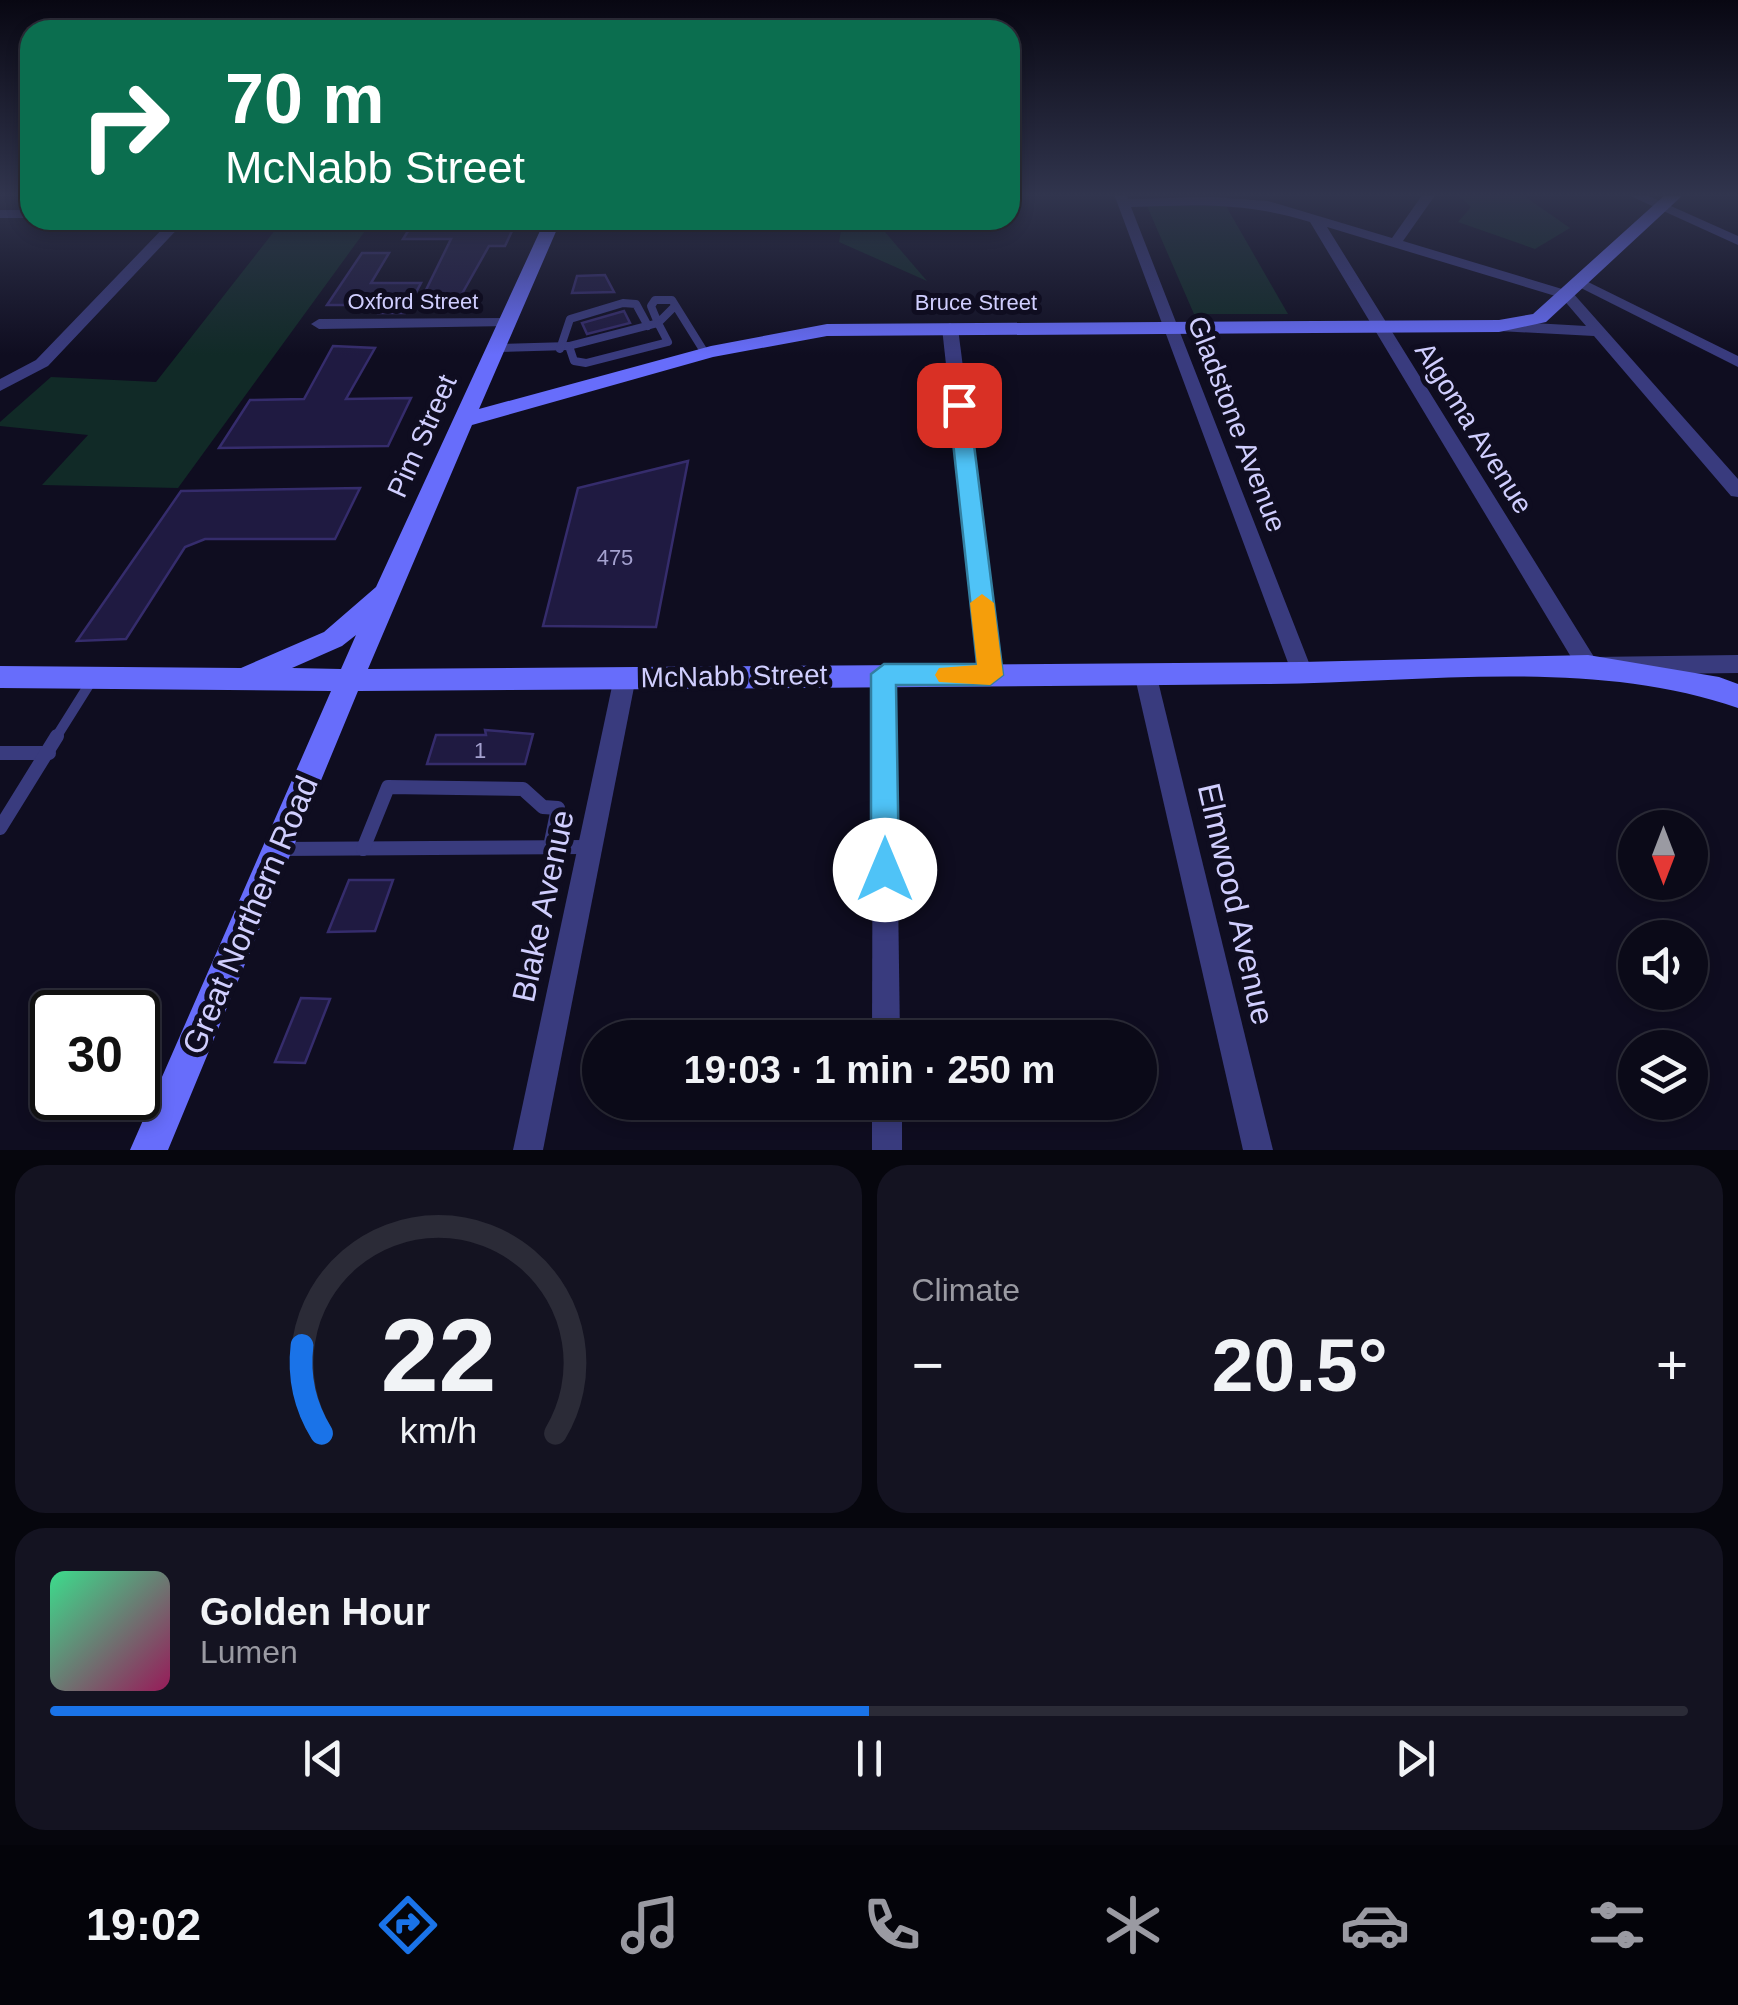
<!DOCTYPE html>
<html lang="en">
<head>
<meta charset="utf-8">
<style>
	body { margin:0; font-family:Arial,sans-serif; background:#141321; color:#f1f3f6; height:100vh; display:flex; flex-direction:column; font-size:38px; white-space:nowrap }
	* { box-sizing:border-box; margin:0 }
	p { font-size:32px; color:#9a9aa2 }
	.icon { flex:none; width:55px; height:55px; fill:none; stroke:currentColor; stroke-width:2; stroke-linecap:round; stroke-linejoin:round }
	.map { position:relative; height:1150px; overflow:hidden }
	.drawer { display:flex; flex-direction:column; gap:15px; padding:15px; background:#06060d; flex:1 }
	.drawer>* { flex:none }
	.top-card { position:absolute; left:20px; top:20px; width:1000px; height:210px; border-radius:30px; box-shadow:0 5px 15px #0003,0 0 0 2px #2b2b37; background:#0b6e4f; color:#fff; overflow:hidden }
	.needle { width:65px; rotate:180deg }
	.buttons { position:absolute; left:1618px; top:810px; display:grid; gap:20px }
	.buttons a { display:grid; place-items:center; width:90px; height:90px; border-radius:50%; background:#0b0a18; box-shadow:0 5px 15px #0003,0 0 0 2px #2b2b37; font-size:50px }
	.speed { position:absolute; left:30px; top:990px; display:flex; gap:20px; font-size:50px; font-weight:700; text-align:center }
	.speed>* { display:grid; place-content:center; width:130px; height:130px; border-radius:50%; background:#0b0a18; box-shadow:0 5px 15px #0003,0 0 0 2px #2b2b37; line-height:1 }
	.speed .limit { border:5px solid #111; border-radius:15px; background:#fff; color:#111 }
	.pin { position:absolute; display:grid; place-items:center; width:85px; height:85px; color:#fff; margin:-42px; border-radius:20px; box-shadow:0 5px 15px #0006 }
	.me { position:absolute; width:110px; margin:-55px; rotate:0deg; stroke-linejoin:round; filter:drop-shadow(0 0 8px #0008) }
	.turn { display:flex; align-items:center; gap:35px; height:210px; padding:0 40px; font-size:45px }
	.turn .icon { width:130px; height:130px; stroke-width:2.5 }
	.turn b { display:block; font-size:70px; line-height:85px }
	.big { font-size:75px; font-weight:700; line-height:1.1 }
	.drawer .widget { flex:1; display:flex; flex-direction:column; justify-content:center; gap:15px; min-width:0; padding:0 35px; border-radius:30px; background:#141321 }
	.drawer .dial { align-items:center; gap:0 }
	.dial svg { height:260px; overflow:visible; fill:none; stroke:#2b2b37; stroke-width:7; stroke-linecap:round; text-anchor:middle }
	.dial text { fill:#f1f3f6; stroke:none }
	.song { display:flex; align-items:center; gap:30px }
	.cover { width:120px; height:120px; border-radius:15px; background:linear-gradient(135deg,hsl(150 70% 55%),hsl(330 70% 35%)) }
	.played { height:10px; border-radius:5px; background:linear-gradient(90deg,#1a73e8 50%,#2b2b37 50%) }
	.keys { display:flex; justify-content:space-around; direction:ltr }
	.heat { display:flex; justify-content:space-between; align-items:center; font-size:55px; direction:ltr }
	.drawer .tiles { flex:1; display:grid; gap:15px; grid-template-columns:1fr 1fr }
	.widget:last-child { grid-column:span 2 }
	.trip { position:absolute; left:582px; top:1020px; width:575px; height:100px; border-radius:50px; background:#0b0a18; box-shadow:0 5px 15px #0003,0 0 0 2px #2b2b37; font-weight:700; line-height:100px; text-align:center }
	.menu { display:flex; height:160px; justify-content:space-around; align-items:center; background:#04040a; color:#9a9aa2 }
	.menu .icon { width:70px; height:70px }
	.menu .selected { color:#1a73e8 }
	.menu b { font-size:45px; color:#f1f3f6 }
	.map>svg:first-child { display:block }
	.green { fill:#112a27 }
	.building { fill:#1f1a41; stroke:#352c6c; stroke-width:2.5 }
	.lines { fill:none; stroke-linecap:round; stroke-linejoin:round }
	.lane-far2 { stroke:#393b7e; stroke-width:8 }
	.lane-far1 { stroke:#393b7e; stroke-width:10 }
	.lane { stroke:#393b7e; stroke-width:14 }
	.street { fill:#393b7e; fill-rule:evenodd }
	.secondary { fill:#676dfb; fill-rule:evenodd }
	.route { fill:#4fc3f7; stroke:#337fa1; stroke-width:2.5 }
	.slow { fill:#f59e0b }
	.labels { text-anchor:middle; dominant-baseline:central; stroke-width:10; stroke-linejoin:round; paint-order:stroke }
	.far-street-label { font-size:22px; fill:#d0cefe; stroke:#0f0d20 }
	.number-label { font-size:22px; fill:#a4a1cf }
	.street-label { font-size:28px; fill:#d0cefe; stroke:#0f0d20 }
	.near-street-label { font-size:32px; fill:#d0cefe; stroke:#0f0d20 }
</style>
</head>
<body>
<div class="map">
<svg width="1738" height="1150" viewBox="0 0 1738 1150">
	<rect width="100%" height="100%" fill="#0f0d20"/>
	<g class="green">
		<polygon points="1458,194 1521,194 1570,228 1535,249 1458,222 1471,207"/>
		<polygon points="1147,206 1226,206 1288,314 1194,314"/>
		<polygon points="283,220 373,220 178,488 42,485 88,435 0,426 0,422 51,377 156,382"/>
		<polygon points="843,220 883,220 879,225 927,281 839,242"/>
	</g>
	<g class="building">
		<polygon points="415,220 517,220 505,246 489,246 459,299 444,299 423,296 451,239 403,239"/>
		<polygon points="362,253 389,253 371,283 421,283 405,313 379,313 384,305 327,305"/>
		<polygon points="605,275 614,292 572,293 577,276"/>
		<polygon points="624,311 630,323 587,334 582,323"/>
		<polygon points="333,346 375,348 346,399 411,398 388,446 219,448 250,400 304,399"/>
		<polygon points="688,461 656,627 543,626 578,488"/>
		<polygon points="360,488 335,539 205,539 185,547 126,639 77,641 181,491"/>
		<polygon points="485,730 533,734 525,764 427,764 436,735 486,735"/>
		<polygon points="349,880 393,880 375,931 328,932"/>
		<polygon points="301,998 330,999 305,1063 275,1062"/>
	</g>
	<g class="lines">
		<g class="lane-far2">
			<polyline points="675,306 658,323 651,306 655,300 672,300 705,353"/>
			<polygon points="658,323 668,342 586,363 574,361 569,346"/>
			<polyline points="497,348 569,346"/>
			<polyline points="560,349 570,319 623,303 636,304 648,326"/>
		</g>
		<polyline class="lane-far1" points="55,739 92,680"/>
		<g class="lane">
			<polyline points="0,753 49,753"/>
			<polyline points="0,828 57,736"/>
			<polyline points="280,849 588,847"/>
			<polyline points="363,849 388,787 523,789 543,807 558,808 550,847"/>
		</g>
		<g class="street">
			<path d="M 1114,194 L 1127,194 L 1128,199 L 1212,197 L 1268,201 L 1392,238 L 1423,194 L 1436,194 L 1403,241 L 1572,292 L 1738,479 L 1738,497 L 1731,496 L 1594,336 L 1499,331 L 1491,326 L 1499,321 L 1586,326 L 1562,298 L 1327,227 L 1594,657 L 1738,655 L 1738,673 L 1588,675 L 1580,672 L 1310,222 C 1246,202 1198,205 1131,207 L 1313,673 L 1310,679 L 1302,682 L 1294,679 Z"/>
			<polygon points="1626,194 1644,194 1738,236 1738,245"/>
			<rect x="0" y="210" width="30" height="8"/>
			<polygon points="171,220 186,220 48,366 0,391 0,379 36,360"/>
			<polygon points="1580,278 1738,356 1738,367 1575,285 1575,279"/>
			<polygon points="508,318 513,320 513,326 319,329 311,324 319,319"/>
			<polygon points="950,323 958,328 1002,675 999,681 991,684 983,681 980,675 942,328"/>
			<polygon points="1145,664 1153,667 1156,673 1273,1150 1243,1150 1134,673 1137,667"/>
			<polygon points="884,666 892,669 895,675 900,1038 872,1038 873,675 876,669"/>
			<polygon points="625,668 633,671 636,677 543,1150 513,1150 614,677 617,671"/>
			<rect x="872" y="1102" width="30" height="48"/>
		</g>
		<path class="secondary" d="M 1666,194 L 1684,194 L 1546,322 L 1499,332 L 827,336 L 713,357 L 472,425 L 368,669 L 1302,662 L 1588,655 L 1719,677 L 1738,684 L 1738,708 C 1591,657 1419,683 1265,684 C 963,687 661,689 358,691 L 168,1150 L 130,1150 L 331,691 L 0,688 L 0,666 L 241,668 L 324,632 L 376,587 L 545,220 L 561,220 L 479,409 L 711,346 L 827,324 L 1499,320 L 1533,314 ZM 356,635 L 341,669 L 292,668 L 342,646 Z"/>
	</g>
	<linearGradient id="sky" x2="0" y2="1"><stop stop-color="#080712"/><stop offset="0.55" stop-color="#31354e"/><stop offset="1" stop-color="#31354e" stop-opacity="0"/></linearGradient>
	<rect width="1738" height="355" fill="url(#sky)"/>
	<polygon class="route" points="959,399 969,405 1003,675 990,685 896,685 899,870 895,879 885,883 875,879 871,870 871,674 884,664 977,664 949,405"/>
	<polygon class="slow" points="982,594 994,603 1003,675 990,685 939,682 935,675 939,668 977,665 970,603"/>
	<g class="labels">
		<g class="far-street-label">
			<text x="413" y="301">Oxford Street</text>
			<text x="976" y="302">Bruce Street</text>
		</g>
		<g class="number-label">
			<text x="615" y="557">475</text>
			<text x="480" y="750">1</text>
		</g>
		<g class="street-label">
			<text transform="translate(1237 424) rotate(69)">Gladstone Avenue</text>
			<text transform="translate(1474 428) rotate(58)">Algoma Avenue</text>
			<text transform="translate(422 436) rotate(-66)">Pim Street</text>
			<text transform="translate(734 676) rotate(-1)">McNabb Street</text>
		</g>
		<g class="near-street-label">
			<text transform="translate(1236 904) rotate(77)">Elmwood Avenue</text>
			<text transform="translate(543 906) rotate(-78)">Blake Avenue</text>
			<text transform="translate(250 915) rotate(-67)">Great Northern Road</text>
		</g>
	</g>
</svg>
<div class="buttons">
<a><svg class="needle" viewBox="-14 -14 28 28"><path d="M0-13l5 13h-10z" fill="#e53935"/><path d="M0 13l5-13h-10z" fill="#9a9aa2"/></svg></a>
<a><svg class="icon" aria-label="sound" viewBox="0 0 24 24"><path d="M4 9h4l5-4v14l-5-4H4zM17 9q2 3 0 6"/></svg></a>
<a><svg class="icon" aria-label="layers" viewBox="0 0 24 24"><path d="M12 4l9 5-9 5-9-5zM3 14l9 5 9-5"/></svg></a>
</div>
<div class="speed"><div class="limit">30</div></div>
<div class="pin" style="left:959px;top:405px;background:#d93025"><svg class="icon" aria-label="arrive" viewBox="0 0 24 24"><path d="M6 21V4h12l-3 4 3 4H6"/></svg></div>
<svg class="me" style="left:885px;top:870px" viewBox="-20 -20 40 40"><circle r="19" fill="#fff"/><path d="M0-13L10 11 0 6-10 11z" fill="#4fc3f7"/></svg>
<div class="trip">19:03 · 1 min · 250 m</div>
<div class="top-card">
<div class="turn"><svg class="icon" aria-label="right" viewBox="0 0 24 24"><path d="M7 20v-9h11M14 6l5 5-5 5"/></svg><div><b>70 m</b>McNabb Street</div></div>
</div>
</div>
<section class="drawer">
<div class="tiles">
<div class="widget dial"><svg viewBox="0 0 100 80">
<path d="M14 69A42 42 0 1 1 86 69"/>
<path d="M14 69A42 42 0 0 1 8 42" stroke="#1a73e8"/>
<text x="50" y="56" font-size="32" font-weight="700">22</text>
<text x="50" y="72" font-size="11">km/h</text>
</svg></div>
<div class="widget"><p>Climate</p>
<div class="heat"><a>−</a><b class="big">20.5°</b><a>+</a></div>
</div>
<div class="widget">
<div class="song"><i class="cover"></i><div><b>Golden Hour</b><p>Lumen</p></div></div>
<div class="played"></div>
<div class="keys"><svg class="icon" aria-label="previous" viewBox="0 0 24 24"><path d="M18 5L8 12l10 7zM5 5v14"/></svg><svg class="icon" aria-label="pause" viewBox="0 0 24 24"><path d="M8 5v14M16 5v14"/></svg><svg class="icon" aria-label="next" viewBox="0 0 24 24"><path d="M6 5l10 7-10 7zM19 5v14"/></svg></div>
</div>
</div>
</section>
<nav class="menu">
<b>19:02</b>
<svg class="icon selected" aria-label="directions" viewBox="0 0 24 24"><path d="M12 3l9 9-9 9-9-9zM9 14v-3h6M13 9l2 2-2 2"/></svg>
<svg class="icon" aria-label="music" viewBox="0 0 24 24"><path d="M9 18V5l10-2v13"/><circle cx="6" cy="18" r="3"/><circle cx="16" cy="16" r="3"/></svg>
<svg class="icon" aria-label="phone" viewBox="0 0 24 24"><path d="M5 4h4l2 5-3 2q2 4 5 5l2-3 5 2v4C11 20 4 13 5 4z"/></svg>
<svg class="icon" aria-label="climate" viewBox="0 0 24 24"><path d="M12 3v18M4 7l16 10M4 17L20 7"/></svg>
<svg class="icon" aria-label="car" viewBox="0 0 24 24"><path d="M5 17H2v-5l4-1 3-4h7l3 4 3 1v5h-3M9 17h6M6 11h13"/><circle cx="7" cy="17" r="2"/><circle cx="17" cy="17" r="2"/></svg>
<svg class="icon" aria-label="filters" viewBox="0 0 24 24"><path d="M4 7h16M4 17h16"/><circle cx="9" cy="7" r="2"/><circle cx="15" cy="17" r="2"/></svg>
</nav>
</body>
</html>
